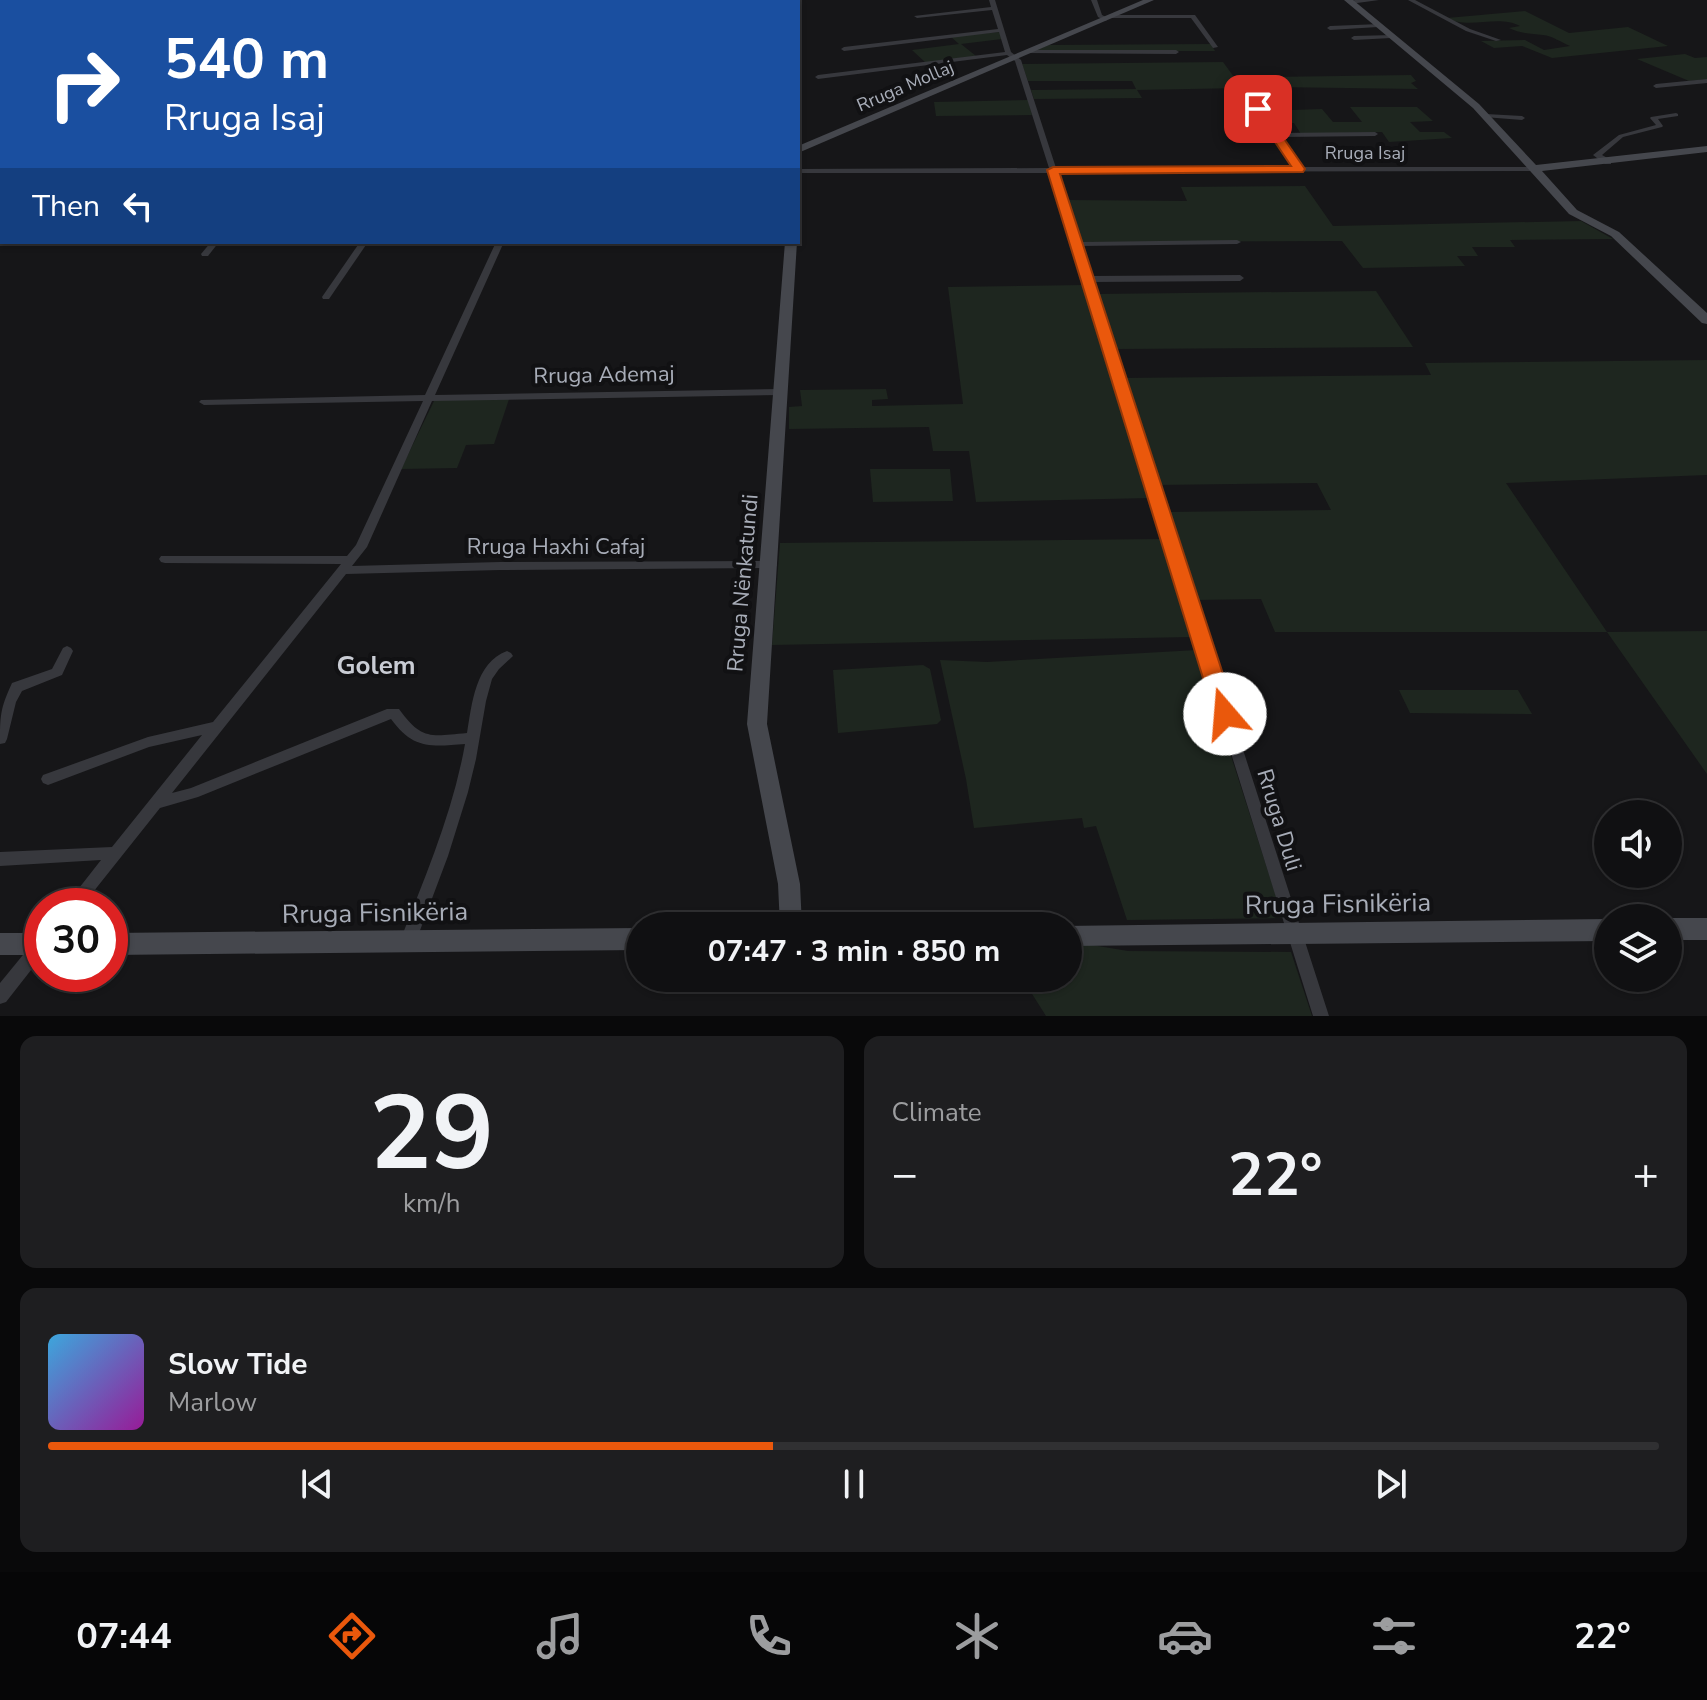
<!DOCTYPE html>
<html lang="en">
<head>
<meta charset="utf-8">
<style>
	body { margin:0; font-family:"Nunito Sans",sans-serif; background:#1e1e20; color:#f1f3f6; height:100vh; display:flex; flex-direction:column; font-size:30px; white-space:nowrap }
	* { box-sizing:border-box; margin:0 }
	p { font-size:26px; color:#9c9d9f }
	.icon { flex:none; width:44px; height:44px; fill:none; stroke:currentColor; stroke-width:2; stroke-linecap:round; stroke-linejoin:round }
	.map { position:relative; height:1016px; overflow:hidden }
	.sheet { display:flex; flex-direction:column; gap:20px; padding:20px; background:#09090a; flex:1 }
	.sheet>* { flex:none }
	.top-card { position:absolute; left:0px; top:0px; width:800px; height:244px; box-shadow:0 2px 6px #0004,0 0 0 2px #303032; background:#1a4fa0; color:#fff; overflow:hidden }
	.buttons { position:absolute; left:1594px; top:800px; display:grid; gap:16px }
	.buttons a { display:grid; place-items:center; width:88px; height:88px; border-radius:50%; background:#101012; box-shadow:0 2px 6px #0004,0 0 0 2px #303032; font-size:40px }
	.speed { position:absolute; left:24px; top:888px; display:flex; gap:16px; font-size:40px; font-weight:700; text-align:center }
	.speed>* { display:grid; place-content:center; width:104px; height:104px; border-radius:50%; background:#101012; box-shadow:0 2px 6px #0004,0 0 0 2px #303032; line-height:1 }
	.speed .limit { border:12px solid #d22; background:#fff; color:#111 }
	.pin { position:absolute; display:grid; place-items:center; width:68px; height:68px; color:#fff; margin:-34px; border-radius:16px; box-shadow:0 4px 12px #0006 }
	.me { position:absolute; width:88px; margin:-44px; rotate:342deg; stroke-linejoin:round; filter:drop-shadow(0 0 6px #0008) }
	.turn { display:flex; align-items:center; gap:28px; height:168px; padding:0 32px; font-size:36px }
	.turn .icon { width:104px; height:104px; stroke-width:2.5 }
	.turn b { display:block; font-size:56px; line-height:68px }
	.then { display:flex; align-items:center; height:76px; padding:0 32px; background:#0003; gap:16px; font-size:30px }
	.big { font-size:60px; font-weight:700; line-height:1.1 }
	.sheet .tile { flex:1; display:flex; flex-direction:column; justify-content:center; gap:12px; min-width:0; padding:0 28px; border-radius:16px; background:#1e1e20 }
	.sheet .dial { align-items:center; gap:0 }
	.dial b { font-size:104px; line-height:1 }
	.song { display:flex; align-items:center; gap:24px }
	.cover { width:96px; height:96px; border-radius:12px; background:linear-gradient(135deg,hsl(200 70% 55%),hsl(300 70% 35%)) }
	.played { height:8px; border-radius:4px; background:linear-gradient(90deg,#ea580c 45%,#303032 45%) }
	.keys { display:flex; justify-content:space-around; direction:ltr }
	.heat { display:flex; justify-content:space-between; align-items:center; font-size:44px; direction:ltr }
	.sheet .tiles { flex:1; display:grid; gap:20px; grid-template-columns:1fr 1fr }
	.tile:last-child { grid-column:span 2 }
	.trip { position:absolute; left:626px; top:912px; width:456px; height:80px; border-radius:40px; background:#101012; box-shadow:0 2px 6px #0004,0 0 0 2px #303032; font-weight:700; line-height:80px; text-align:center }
	.dock { display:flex; height:128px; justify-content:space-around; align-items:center; background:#060607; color:#9c9d9f }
	.dock .icon { width:56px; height:56px }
	.dock .on { color:#ea580c }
	.dock b { font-size:36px; color:#f1f3f6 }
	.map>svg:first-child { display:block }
	.green { fill:#1e261f }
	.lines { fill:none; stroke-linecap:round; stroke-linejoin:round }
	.street { fill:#37383d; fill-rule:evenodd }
	.secondary { fill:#45474d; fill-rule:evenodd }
	.shaded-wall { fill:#2f3033 }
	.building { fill:#525359; stroke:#5f6168; stroke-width:2 }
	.route { fill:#ea580c; stroke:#983908; stroke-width:2 }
	.labels { text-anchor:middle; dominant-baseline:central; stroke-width:8; stroke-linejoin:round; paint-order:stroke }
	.far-street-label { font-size:18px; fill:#a8adb8; stroke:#111113 }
	.street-label { font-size:22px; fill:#a8adb8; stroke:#111113 }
	.quarter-label { font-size:26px; font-weight:bold; fill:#c9ccd4; stroke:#111113 }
	.near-street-label { font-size:26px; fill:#a8adb8; stroke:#111113 }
</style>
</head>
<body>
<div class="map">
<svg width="1707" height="1016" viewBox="0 0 1707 1016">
	<rect width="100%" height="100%" fill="#161618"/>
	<g class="green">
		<path d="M 1525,11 L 1569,33 L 1628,27 L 1668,46 L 1552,58 L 1522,46 L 1494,48 L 1481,41 L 1525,40 L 1544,50 L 1570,46 C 1561,42 1552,36 1543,35 C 1531,34 1519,33 1509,28 L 1520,26 C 1498,14 1469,30 1447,18 Z"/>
		<polygon points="1000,32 1002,39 961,44 976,56 926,63 912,50 959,44 950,36"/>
		<polygon points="1211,44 1215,51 1034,51 1049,45"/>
		<polygon points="1685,54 1695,58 1707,57 1707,79 1689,81 1637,59"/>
		<polygon points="1223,62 1242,88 1137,90 1142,98 1034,99 1031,90 1136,89 1132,81 1028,81 1022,64"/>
		<polygon points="1411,75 1416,81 1411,83 1418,89 1273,87 1264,77"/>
		<polygon points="1028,100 1032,115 936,116 934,102"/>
		<polygon points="1350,107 1417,107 1433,121 1410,122 1420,132 1444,132 1452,138 1389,142 1382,132 1301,134 1294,123 1271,124 1261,111 1322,109 1333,122 1362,122"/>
		<polygon points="1305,186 1333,226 1581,221 1613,239 1510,240 1515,247 1472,247 1478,256 1457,256 1465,266 1363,268 1342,241 1082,242 1066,200 1187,201 1181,187"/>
		<path d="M 1084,285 C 1102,357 1127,428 1150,498 L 976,502 L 969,451 L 933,451 L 929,427 L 789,429 L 789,407 L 802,406 L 800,390 L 886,389 L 888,399 L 872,400 L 872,406 L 963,404 L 948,287 Z"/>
		<polygon points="1376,291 1413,347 1118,349 1111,346 1096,294"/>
		<polygon points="1707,360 1707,475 1506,483 1607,632 1707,631 1707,774 1607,632 1275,632 1261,599 1195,600 1167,512 1331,510 1317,483 1158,485 1122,378 1431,375 1425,363"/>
		<polygon points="435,399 509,399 494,444 466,445 457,468 401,469"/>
		<polygon points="870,469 950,469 953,501 873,502"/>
		<polygon points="1163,539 1192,637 772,645 780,543"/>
		<polygon points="1197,650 1283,918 1127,920 1096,826 1084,828 1082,818 974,828 966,779 940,660 987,662"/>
		<polygon points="923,665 930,669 941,720 937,724 838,733 833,670"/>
		<polygon points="1399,690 1518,690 1532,714 1410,713"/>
		<polygon points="1068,941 1128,951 1291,952 1312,1016 1046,1016 1022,978 1068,978"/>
	</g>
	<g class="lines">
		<g class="street">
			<polygon points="510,0 517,0 515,2 508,2"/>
			<polygon points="610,0 616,0 615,2 609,2"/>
			<polygon points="732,0 786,0 787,1 729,2"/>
			<polygon points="989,0 995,0 1011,52 1021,60 1056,168 1294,167 1235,79 1238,77 1240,78 1278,133 1375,132 1378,134 1375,136 1281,137 1302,167 1533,167 1537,169 1533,171 1057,172 1080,242 1237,240 1241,242 1237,244 1081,246 1091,276 1240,275 1244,278 1240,281 1092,282 1329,1016 1313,1016 1050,173 798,173 798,169 1049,168 1015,61 1007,55 818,79 815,77 818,75 1005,52 999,32 844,51 841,49 844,47 998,29 992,10 917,18 914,16 991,7"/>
			<polygon points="1091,0 1097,0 1102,15 1108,18 1110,15 1195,15 1218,47 1213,48 1191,18 1108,18 1106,21 1098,17"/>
			<polygon points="1355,0 1379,0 1350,4 1347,2"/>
			<polygon points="1408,0 1415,0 1470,29 1501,40 1496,41 1466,31"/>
			<rect x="0" y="21" width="2" height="4"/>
			<polygon points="1380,24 1381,25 1378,27 1330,30 1327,28 1330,26"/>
			<polygon points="1393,35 1393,37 1391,38 1354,40 1351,38 1354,36"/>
			<polygon points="1026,50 1176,50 1179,52 1176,54 1024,53 1024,51"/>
			<rect x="0" y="51" width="2" height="4"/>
			<polygon points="1707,79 1707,83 1656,88 1653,86 1656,84"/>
			<polygon points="1676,113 1678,114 1678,116 1658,119 1663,126 1662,127 1623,137 1602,155 1611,160 1611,164 1605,164 1593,155 1619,135 1656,125 1650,118 1651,117"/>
			<polygon points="1486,114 1522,116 1525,118 1522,120 1484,117 1483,116"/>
			<polygon points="211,242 219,242 208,256 202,256 201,254"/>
			<polygon points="360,242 368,242 329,299 323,299 322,297"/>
			<path d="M 496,242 L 504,242 L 435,395 L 781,389 L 786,392 L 781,395 L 432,401 L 367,547 L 352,566 L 500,562 L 771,561 L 775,562 L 777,565 L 775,568 L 500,570 L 346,574 L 172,793 L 191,788 L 387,709 L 399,709 C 422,741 431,736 467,733 C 472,704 475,663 507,651 L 511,653 L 513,656 L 499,669 L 492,679 L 486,701 L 476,759 L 468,792 L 448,856 L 416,941 L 414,946 L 408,948 L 402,946 L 400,941 C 425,877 453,812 465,744 C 430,747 413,749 391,719 L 198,797 L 160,808 L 82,906 L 65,906 L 101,860 L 0,866 L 0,852 L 112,847 L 202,735 L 149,747 L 48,785 L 43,783 L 41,779 L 43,775 L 148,737 L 213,722 L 341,564 L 165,563 L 161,562 L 159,559 L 161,556 L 347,556 L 356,545 L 423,401 L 204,405 L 199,402 L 201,400 L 425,395 Z"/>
			<path d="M 67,646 L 71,648 L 73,651 L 62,675 L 22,691 L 16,702 L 7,739 L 5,743 L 0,744 C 0,716 0,709 12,683 L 52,669 L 63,648 Z"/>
			<polygon points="42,937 42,956 6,1002 0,1004 0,983 36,939"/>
		</g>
		<g class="secondary">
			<polygon points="1143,0 1154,0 798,153 798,146"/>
			<polygon points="1344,0 1353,0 1479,104 1536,165 1707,146 1707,152 1542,171 1577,210 1619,232 1707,313 1707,324 1702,323 1611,236 1569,214 1473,108"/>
			<polygon points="2,77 2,83 0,84 0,78"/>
			<polygon points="785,242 797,242 767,724 800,884 802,926 780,926 778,884 747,724"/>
			<rect x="1668" y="918" width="39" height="22"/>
			<polygon points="1608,919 1608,941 1068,946 1068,926 1064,926"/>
			<polygon points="640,928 640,950 110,955 110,933"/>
			<rect x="0" y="933" width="42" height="22"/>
		</g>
	</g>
	<polygon class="shaded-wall" points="175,0 195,0 192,2 172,2"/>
	<polygon class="building" points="154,0 175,0 172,2 151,2"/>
	<polygon class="route" points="1254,107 1262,107 1305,169 1303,172 1060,174 1236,714 1233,720 1225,722 1217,720 1214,714 1047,170 1053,167 1291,166 1253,109"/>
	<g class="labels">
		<g class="far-street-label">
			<text transform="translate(905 86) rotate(-23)">Rruga Mollaj</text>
			<text x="1365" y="153">Rruga Isaj</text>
		</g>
		<g class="street-label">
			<text transform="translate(604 375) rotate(-1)">Rruga Ademaj</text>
			<text x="556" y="547">Rruga Haxhi Cafaj</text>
			<text transform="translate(743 583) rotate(-85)">Rruga Nënkatundi</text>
			<text transform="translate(1279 820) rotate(73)">Rruga Duli</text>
		</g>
		<g class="quarter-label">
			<text x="376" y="665">Golem</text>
		</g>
		<g class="near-street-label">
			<text transform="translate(1338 904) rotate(-1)">Rruga Fisnikëria</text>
			<text transform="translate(375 913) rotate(-1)">Rruga Fisnikëria</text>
		</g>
	</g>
</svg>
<div class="buttons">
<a><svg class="icon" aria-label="sound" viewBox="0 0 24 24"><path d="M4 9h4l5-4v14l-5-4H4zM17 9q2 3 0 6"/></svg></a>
<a><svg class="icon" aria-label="layers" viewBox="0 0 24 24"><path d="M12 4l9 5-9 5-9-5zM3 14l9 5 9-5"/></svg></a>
</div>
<div class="speed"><div class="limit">30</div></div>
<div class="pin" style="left:1258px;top:109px;background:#d93025"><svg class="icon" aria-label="arrive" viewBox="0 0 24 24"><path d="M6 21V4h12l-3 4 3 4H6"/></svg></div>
<svg class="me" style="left:1225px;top:714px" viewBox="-20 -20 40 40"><circle r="19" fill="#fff"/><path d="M0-13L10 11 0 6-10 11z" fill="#ea580c"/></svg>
<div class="trip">07:47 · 3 min · 850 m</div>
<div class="top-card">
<div class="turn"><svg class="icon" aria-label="right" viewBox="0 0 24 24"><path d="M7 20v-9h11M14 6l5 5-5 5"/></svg><div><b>540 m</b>Rruga Isaj</div></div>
<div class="then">Then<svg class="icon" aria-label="left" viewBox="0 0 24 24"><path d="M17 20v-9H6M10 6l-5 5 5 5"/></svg></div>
</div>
</div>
<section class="sheet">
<div class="tiles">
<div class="tile dial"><b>29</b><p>km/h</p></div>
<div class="tile"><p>Climate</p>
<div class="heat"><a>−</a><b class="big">22°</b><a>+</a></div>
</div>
<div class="tile">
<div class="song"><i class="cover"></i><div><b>Slow Tide</b><p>Marlow</p></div></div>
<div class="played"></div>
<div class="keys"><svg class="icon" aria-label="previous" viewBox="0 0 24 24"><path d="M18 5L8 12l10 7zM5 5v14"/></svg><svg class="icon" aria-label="pause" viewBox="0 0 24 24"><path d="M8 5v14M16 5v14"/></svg><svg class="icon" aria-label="next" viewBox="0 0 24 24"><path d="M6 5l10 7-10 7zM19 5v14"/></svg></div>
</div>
</div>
</section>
<nav class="dock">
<b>07:44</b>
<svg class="icon on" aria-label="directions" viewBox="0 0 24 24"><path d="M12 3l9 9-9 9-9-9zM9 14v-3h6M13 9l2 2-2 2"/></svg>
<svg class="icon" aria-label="music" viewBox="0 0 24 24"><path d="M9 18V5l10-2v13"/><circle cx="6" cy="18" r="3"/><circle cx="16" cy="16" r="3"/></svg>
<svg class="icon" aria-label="phone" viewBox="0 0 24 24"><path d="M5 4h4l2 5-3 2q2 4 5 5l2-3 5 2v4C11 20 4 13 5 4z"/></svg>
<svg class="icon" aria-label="climate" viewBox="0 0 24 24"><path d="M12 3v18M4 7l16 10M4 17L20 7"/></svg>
<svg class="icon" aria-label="car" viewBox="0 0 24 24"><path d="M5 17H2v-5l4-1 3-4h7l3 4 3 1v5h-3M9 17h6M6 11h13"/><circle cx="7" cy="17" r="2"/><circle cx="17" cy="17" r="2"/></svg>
<svg class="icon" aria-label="filters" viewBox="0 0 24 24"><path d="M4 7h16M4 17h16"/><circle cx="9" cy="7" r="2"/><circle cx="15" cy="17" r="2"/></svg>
<b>22°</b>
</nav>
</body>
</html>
